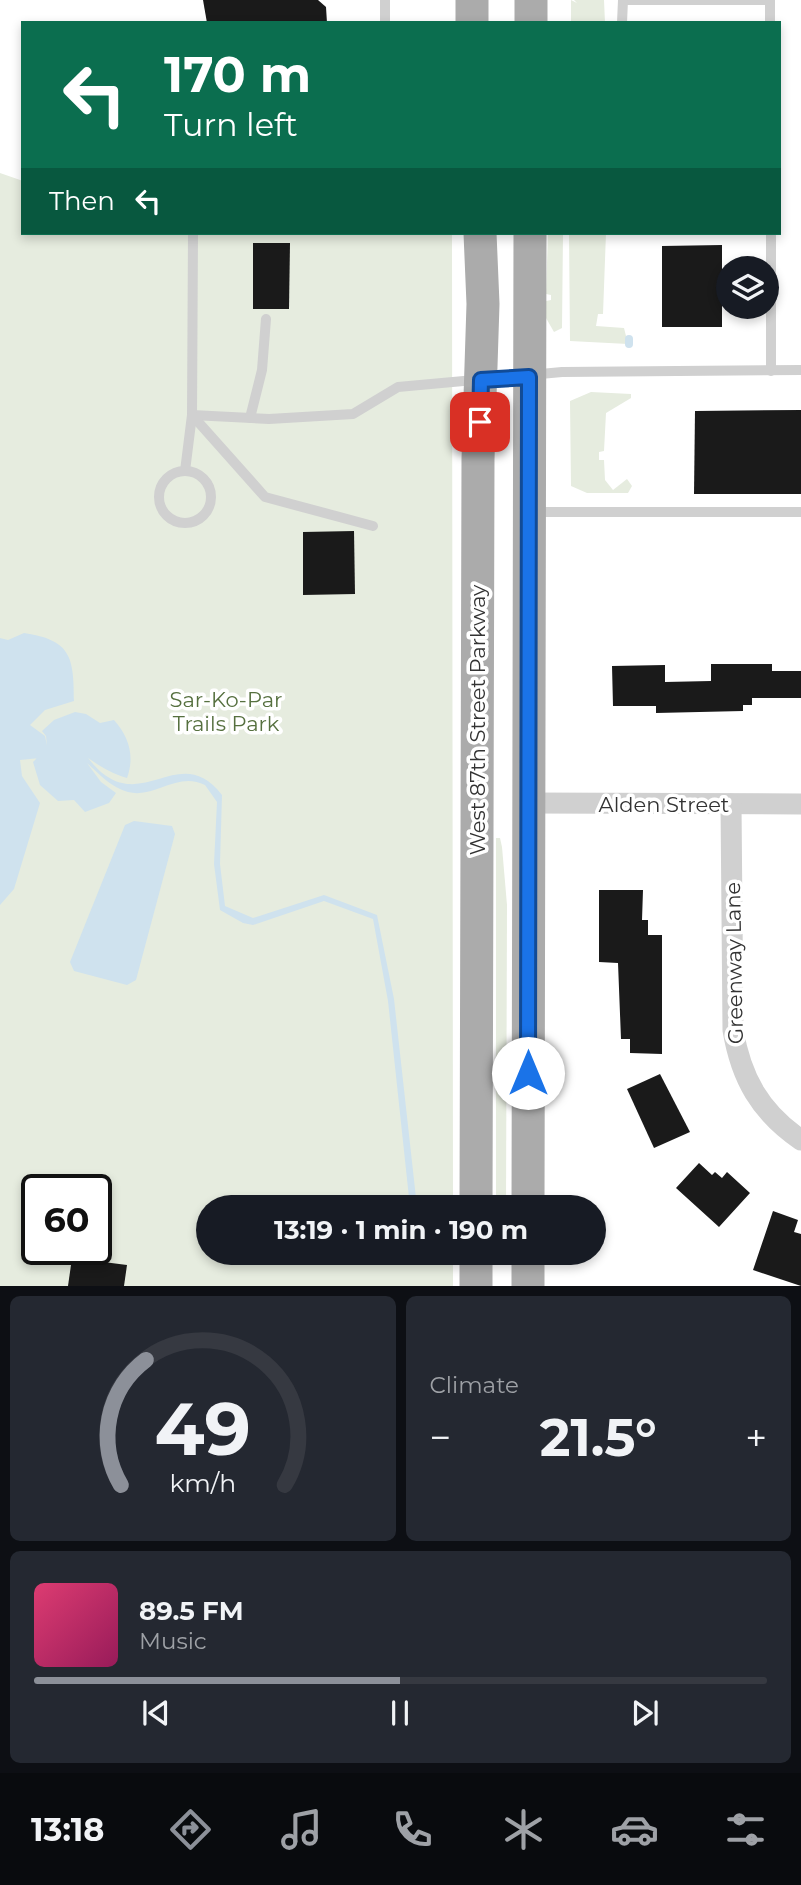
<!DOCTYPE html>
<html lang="en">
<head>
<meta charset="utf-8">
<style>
	body { margin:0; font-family:Montserrat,sans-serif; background:#242831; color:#f1f3f6; height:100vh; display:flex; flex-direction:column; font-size:26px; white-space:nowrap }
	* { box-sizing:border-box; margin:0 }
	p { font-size:23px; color:#9ea1a6 }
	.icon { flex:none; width:38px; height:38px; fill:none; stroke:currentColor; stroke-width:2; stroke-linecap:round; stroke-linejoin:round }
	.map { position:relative; height:1286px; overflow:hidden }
	.panel { display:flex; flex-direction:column; gap:10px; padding:10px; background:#0d0f14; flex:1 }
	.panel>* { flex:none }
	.guide { position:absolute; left:21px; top:21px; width:760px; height:214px; border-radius:0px; box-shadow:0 4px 10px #0003; background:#0b6e4f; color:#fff; overflow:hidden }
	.buttons { position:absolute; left:716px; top:256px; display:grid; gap:14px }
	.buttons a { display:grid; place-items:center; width:63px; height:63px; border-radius:50%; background:#171b24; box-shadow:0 4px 10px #0003; font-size:35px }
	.speed { position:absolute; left:21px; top:1174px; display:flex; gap:14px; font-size:35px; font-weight:700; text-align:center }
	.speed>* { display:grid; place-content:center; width:91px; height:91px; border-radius:50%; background:#171b24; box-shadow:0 4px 10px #0003; line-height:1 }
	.speed .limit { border:4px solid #111; border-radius:10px; background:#fff; color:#111 }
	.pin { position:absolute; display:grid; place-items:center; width:60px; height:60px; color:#fff; margin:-30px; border-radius:14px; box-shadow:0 4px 10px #0006 }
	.me { position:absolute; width:77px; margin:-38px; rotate:0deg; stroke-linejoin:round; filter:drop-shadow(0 0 5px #0008) }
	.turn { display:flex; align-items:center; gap:24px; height:147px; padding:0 28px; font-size:32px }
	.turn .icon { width:91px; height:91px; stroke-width:2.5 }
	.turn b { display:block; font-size:49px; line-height:60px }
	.then { display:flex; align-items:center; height:66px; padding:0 28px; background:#0003; gap:14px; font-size:26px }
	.big { font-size:52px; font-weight:700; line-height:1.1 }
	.panel .widget { flex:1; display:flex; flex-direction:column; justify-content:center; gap:10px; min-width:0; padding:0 24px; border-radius:10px; background:#242831 }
	.panel .dial { align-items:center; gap:0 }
	.dial svg { height:182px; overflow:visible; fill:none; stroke:#363941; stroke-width:7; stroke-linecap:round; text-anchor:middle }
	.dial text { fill:#f1f3f6; stroke:none }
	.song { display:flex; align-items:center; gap:21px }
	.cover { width:84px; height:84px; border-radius:10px; background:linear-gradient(135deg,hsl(340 70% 55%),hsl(330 70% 35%)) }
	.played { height:7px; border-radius:4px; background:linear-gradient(90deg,#8c9099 50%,#363941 50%) }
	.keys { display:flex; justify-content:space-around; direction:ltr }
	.heat { display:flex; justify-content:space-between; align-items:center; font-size:38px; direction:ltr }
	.panel .tiles { flex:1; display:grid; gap:10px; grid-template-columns:1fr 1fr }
	.widget:last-child { grid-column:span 2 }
	.trip { position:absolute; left:196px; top:1195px; width:410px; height:70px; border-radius:35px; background:#171b24; box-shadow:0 4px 10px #0003; font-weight:700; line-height:70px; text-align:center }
	.tabs { display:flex; height:112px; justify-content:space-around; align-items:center; background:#090b0e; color:#9ea1a6 }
	.tabs .icon { width:49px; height:49px }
	.tabs .active { color:#8c9099 }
	.tabs b { font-size:32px; color:#f1f3f6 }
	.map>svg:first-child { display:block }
	.green { fill:#e6ecdf; fill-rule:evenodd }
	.water { fill:#cfe2ee }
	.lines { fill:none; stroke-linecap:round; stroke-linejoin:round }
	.stream { stroke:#cfe2ee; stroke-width:8 }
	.building { fill:#1a1a1a }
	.service { stroke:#d0d0d0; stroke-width:10 }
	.minor { stroke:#d0d0d0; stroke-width:21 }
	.primary { stroke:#ababab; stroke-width:33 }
	.route-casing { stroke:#114b97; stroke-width:18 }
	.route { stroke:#1a73e8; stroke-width:12 }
	.labels { text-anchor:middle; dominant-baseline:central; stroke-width:7; stroke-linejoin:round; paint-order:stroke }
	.park-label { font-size:21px; fill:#56703f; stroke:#fff }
	.street-label { font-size:21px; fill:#333; stroke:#fff }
</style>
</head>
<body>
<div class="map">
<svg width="801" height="1287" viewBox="0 0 801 1287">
	<rect width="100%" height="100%" fill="#fff"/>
	<g class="green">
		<polygon points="571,0 577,3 574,0 604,0 605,23 571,23"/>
		<path d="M 0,173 L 23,181 L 23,233 L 452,233 L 453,1207 L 208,1208 L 208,1253 L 453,1253 L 453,1286 L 0,1286 ZM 37,1190 L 96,1190 L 96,1250 L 37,1250 Z"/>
		<polygon points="548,233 563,233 562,328 554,332 546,318 546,301 551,300 551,295 546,294"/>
		<polygon points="569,233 606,233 603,314 598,314 596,326 624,328 628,344 570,341"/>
		<polygon points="591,392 631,394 631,398 606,413 604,451 599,452 599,460 604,460 605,480 613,490 627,479 632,486 628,493 587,493 571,486 570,401"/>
		<polygon points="496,838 500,838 502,847 507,905 506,1208 496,1207"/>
	</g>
	<g class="water">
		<path d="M 24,633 C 71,640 74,657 74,701 L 45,710 L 30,725 L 45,736 L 47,746 L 46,736 L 42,731 L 54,720 L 75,712 L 86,714 L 100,723 L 114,720 C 129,737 135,756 127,778 C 111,773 101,767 88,758 C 139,824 177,737 222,795 L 220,864 L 225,906 L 253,918 L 324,895 L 377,915 L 394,999 L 417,1207 L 410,1207 L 388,1001 L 373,919 L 324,901 L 253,925 L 243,923 L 220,910 L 214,864 L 217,802 L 205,785 C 177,771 155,799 128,792 C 112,788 99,774 87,763 L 101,782 L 116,793 L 109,803 L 85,812 L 74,800 L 58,801 L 40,785 L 33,762 L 46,749 L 40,758 L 20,760 L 22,776 L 40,803 L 14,889 L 0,905 L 0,638 L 8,640 Z"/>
		<polygon points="134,821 172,826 175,834 136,980 127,985 74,971 70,962 125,825"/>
	</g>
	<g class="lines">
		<polyline class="stream" points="629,344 629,339"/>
	</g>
	<g class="building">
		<polygon points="203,0 318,0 326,7 327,23 207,23"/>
		<polygon points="253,243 290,243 289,309 253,309"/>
		<polygon points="722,245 722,327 662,327 662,246"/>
		<polygon points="801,410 801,494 694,494 695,411"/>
		<polygon points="354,531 355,594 303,595 303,532"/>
		<polygon points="711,664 772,664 772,671 801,671 801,698 752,698 752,705 743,705 743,711 656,713 656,706 613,706 612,666 665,665 665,682 711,681"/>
		<polygon points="599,890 643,890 642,920 648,920 648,935 662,935 662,1054 630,1053 630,1039 621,1039 618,963 599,962"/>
		<polygon points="660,1074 690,1132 654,1148 627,1089"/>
		<polygon points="699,1163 712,1175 715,1172 722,1178 727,1172 750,1193 719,1227 676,1188"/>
		<polygon points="773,1211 798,1220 794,1232 801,1234 801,1286 753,1270"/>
		<polygon points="72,1258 127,1265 124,1286 68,1286"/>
	</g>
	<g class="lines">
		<g class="service">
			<polyline points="623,0 770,0 770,23"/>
			<polyline points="385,23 385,0"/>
			<polyline points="622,23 623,0"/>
			<polyline points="193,233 192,415 269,419 353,414 398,387 562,372 801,370"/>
			<polyline points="771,233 771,371"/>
			<polyline points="192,415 265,497 373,526"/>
			<polyline points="250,418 262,370 266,319"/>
			<polyline points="185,471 192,415"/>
			<circle cx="185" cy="497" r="26"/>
			<polyline points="532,512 801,512"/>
		</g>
		<g class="minor">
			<polyline points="528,803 801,804"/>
			<path d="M 731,804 L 733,1030 C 741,1078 760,1112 801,1140"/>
		</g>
		<g class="primary">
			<polyline points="472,0 472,23"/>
			<polyline points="531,23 531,0"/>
			<polyline points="476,1208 478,459 483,304 480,233"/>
			<polyline points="528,1208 530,233"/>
			<polyline points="476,1253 476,1287"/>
			<polyline points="528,1253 528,1287"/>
		</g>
	</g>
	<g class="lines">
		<defs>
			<polyline id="route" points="480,422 481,380 529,377 528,1073"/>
		</defs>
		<use href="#route" class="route-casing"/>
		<use href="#route" class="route"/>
	</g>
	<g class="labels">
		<g class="park-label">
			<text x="226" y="699">Sar-Ko-Par<tspan x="226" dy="24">Trails Park</tspan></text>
		</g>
		<g class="street-label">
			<text transform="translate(477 720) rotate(-90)">West 87th Street Parkway</text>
			<text x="664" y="804">Alden Street</text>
			<text transform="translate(734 963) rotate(-91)">Greenway Lane</text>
		</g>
	</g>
</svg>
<div class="buttons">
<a><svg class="icon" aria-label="layers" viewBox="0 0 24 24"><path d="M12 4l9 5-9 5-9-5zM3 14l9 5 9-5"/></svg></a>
</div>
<div class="speed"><div class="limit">60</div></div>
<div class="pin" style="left:480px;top:422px;background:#d93025"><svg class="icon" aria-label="arrive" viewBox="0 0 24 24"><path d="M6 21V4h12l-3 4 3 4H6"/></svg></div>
<svg class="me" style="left:528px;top:1073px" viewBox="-20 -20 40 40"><circle r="19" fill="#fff"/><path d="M0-13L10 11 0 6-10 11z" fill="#1a73e8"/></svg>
<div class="trip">13:19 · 1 min · 190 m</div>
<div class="guide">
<div class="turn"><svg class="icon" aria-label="left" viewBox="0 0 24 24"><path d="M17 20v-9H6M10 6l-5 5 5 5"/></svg><div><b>170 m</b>Turn left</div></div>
<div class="then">Then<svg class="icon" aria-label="left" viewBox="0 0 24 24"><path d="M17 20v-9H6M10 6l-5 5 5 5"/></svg></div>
</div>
</div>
<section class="panel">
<div class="tiles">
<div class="widget dial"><svg viewBox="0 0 100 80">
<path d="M14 69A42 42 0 1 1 86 69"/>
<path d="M14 69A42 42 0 0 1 25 14" stroke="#8c9099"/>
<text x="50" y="56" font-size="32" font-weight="700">49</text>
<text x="50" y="72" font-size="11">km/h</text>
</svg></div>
<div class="widget"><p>Climate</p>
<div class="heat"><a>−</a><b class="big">21.5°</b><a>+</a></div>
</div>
<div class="widget">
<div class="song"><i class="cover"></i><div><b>89.5 FM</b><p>Music</p></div></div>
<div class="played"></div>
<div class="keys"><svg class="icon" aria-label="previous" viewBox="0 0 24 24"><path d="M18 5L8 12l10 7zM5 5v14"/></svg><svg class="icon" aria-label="pause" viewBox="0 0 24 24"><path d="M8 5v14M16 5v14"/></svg><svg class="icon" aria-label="next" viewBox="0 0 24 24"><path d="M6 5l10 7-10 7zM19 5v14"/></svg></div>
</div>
</div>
</section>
<nav class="tabs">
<b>13:18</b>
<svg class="icon active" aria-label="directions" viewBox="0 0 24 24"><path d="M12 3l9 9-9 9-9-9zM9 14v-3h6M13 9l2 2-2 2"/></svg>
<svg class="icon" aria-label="music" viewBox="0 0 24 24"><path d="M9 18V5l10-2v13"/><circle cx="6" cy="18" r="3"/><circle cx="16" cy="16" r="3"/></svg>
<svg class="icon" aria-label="phone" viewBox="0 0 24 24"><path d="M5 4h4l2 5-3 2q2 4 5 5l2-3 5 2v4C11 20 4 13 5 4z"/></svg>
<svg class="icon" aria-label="climate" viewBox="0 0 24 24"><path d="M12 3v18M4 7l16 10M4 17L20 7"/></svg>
<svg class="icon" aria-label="car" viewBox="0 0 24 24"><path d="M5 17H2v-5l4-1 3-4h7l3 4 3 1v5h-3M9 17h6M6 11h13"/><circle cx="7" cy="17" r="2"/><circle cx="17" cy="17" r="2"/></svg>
<svg class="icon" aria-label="filters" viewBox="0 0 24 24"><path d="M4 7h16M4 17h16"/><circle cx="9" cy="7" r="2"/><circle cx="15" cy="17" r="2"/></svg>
</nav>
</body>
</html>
